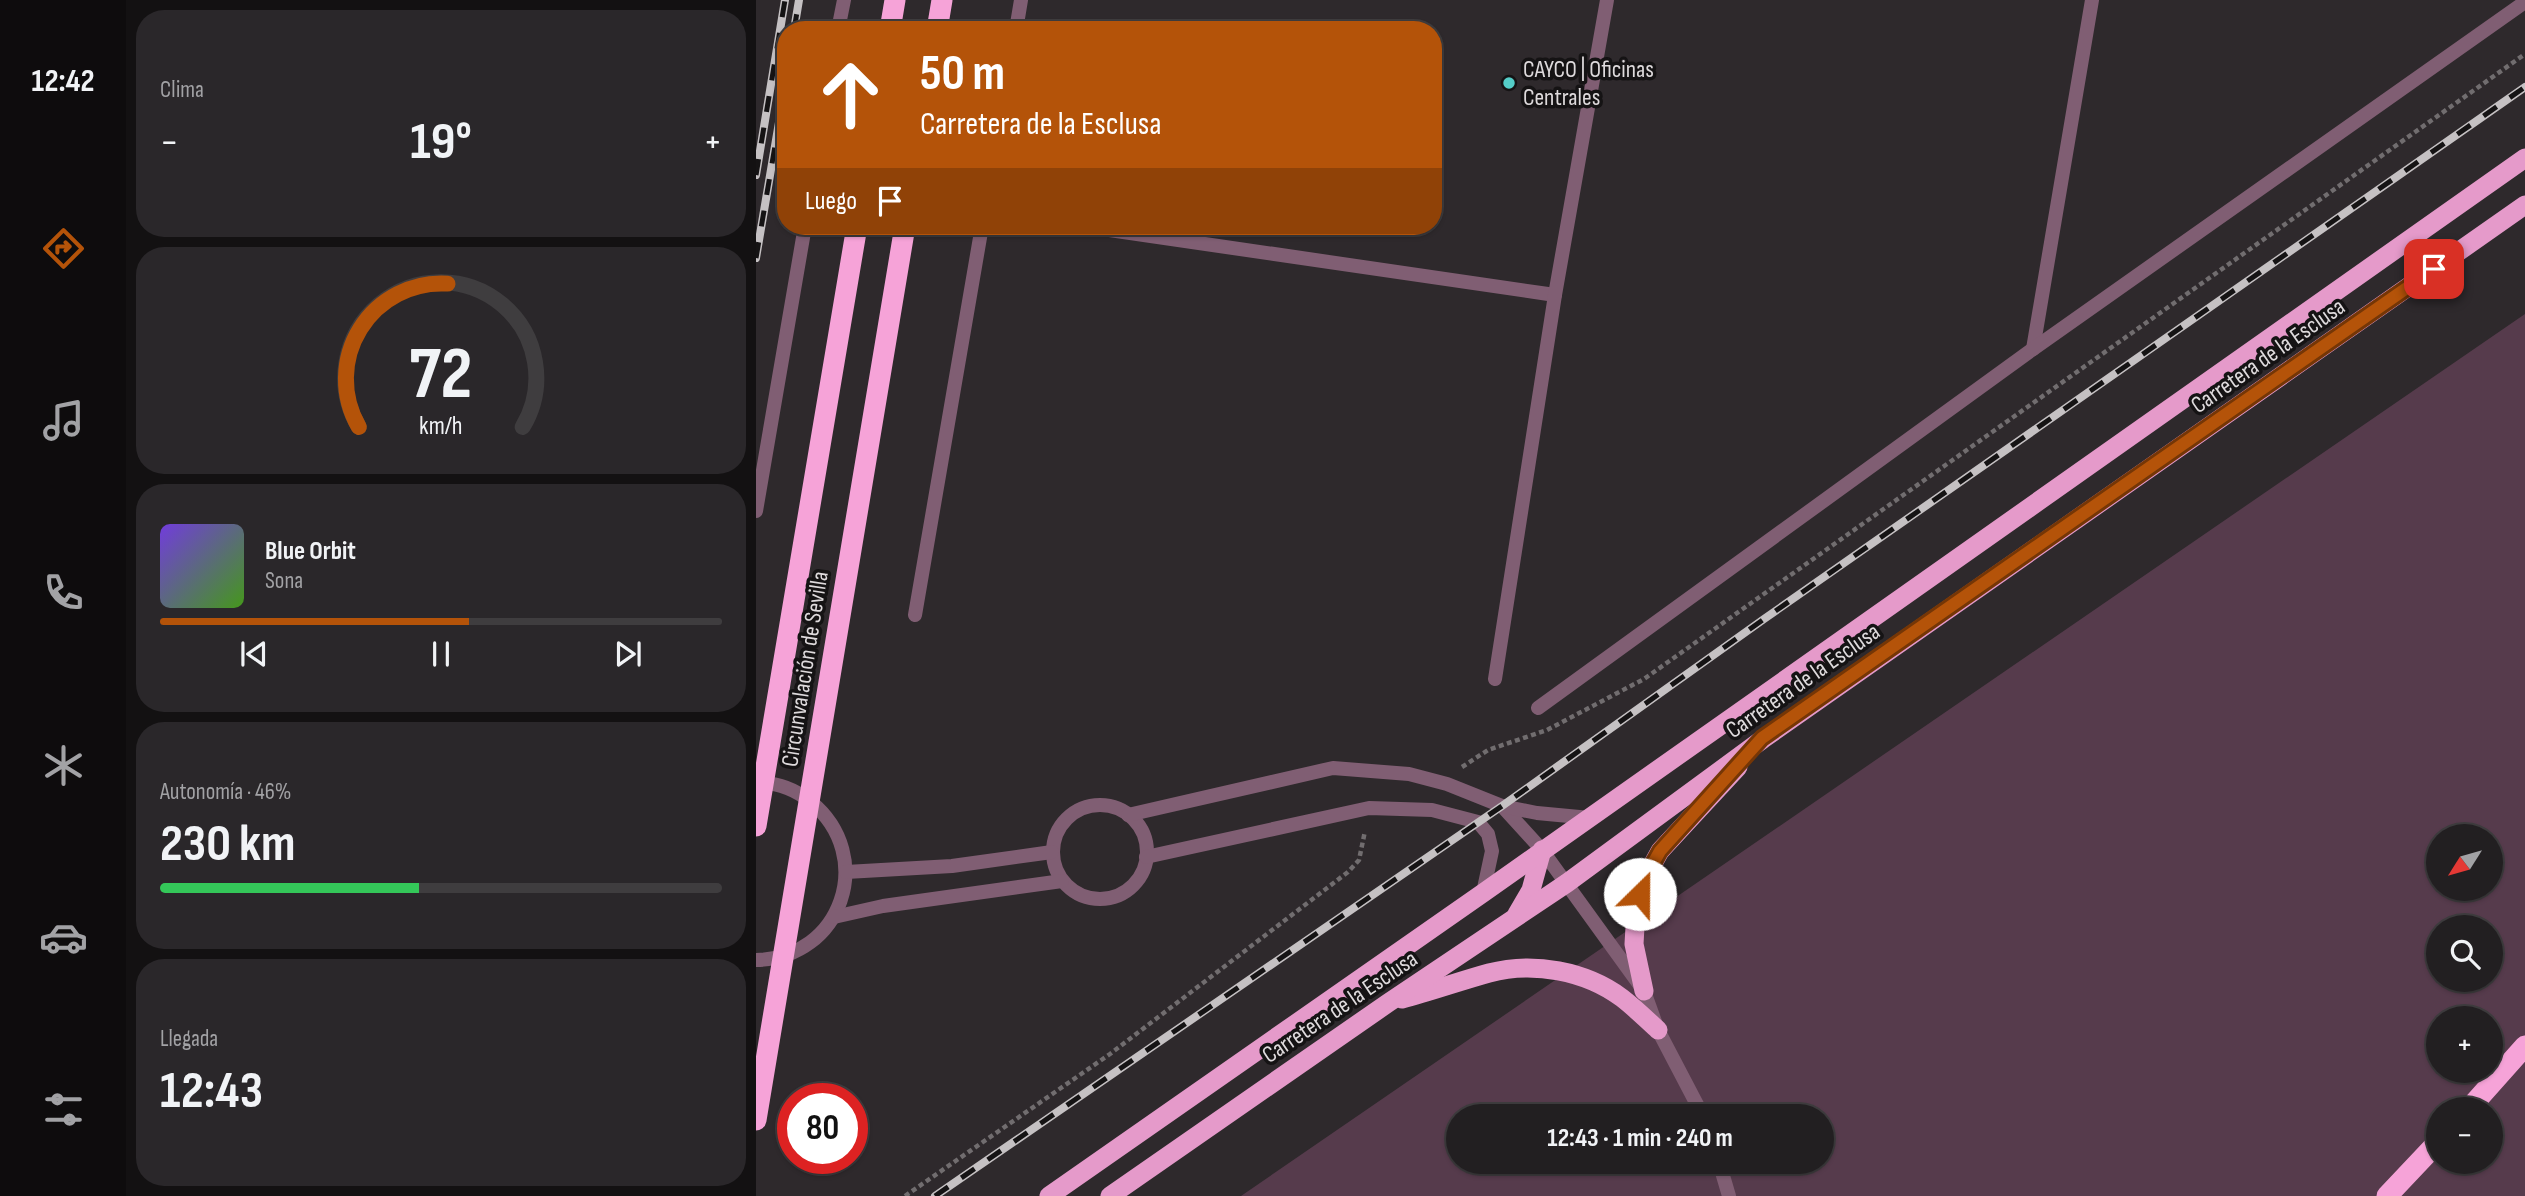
<!DOCTYPE html>
<html lang="es">
<head>
<meta charset="utf-8">
<style>
	body { margin:0; font-family:"Sofia Sans Condensed",sans-serif; background:#2a272a; color:#f1f3f6; height:100vh; display:flex; flex-direction:column; font-size:26px; white-space:nowrap }
	* { box-sizing:border-box; margin:0 }
	p { font-size:23px; color:#a2a2a5 }
	.icon { flex:none; width:38px; height:38px; fill:none; stroke:currentColor; stroke-width:2; stroke-linecap:round; stroke-linejoin:round }
	.map { position:relative; flex:1; overflow:hidden }
	.panel { display:flex; flex-direction:column; gap:10px; padding:10px; background:#131112; width:630px }
	.panel>* { flex:none }
	.guide { position:absolute; left:21px; top:21px; width:665px; height:214px; border-radius:28px; box-shadow:0 2px 5px #0004,0 0 0 2px #3f3d3f; background:#b45309; color:#fff; overflow:hidden }
	.needle { width:46px; rotate:233deg }
	.tools { position:absolute; left:1670px; top:824px; display:grid; gap:14px }
	.tools a { display:grid; place-items:center; width:77px; height:77px; border-radius:50%; background:#221f21; box-shadow:0 2px 5px #0004,0 0 0 2px #3f3d3f; font-size:35px }
	.speed { position:absolute; left:21px; top:1083px; display:flex; gap:14px; font-size:35px; font-weight:700; text-align:center }
	.speed>* { display:grid; place-content:center; width:91px; height:91px; border-radius:50%; background:#221f21; box-shadow:0 2px 5px #0004,0 0 0 2px #3f3d3f; line-height:1 }
	.speed .limit { border:10px solid #d22; background:#fff; color:#111 }
	.pin { position:absolute; display:grid; place-items:center; width:60px; height:60px; color:#fff; margin:-30px; border-radius:14px; box-shadow:0 4px 10px #0006 }
	.me { position:absolute; width:77px; margin:-38px; rotate:23deg; stroke-linejoin:round; filter:drop-shadow(0 0 5px #0008) }
	.turn { display:flex; align-items:center; gap:24px; height:147px; padding:0 28px; font-size:32px }
	.turn .icon { width:91px; height:91px; stroke-width:2.5 }
	.turn b { display:block; font-size:49px; line-height:60px }
	.then { display:flex; align-items:center; height:66px; padding:0 28px; background:#0003; gap:14px; font-size:26px }
	.big { font-size:52px; font-weight:700; line-height:1.1 }
	.panel .card { flex:1; display:flex; flex-direction:column; justify-content:center; gap:10px; min-width:0; padding:0 24px; border-radius:28px; background:#2a272a }
	.panel .dial { align-items:center; gap:0 }
	.dial svg { height:182px; overflow:visible; fill:none; stroke:#3f3d3f; stroke-width:7; stroke-linecap:round; text-anchor:middle }
	.dial text { fill:#f1f3f6; stroke:none }
	.song { display:flex; align-items:center; gap:21px }
	.cover { width:84px; height:84px; border-radius:10px; background:linear-gradient(135deg,hsl(260 70% 55%),hsl(100 70% 35%)) }
	.played { height:7px; border-radius:4px; background:linear-gradient(90deg,#b45309 55%,#3f3d3f 55%) }
	.keys { display:flex; justify-content:space-around; direction:ltr }
	.heat { display:flex; justify-content:space-between; align-items:center; font-size:38px; direction:ltr }
	.charge { height:10px; border-radius:5px; background:linear-gradient(90deg,#34c759 46%,#3f3d3f 0) }
	.trip { position:absolute; left:690px; top:1104px; width:388px; height:70px; border-radius:35px; background:#221f21; box-shadow:0 2px 5px #0004,0 0 0 2px #3f3d3f; font-weight:700; line-height:70px; text-align:center }
	main { display:flex; flex:1; min-height:0 }
	.menu { display:flex; flex-direction:column; width:126px; justify-content:space-around; align-items:center; background:#0e0c0d; color:#a2a2a5 }
	.menu .icon { width:49px; height:49px }
	.menu .selected { color:#b45309 }
	.menu b { font-size:32px; color:#f1f3f6 }
	.map>svg:first-child { display:block }
	.green { fill:#563b4c; fill-rule:evenodd }
	.lines { fill:none; stroke-linecap:round; stroke-linejoin:round }
	.path { stroke:#716d6f; stroke-width:4.5; stroke-dasharray:5 3.5; stroke-linecap:butt }
	.service { stroke:#805e73; stroke-width:14 }
	.minor { stroke:#805e73; stroke-width:14 }
	.trunk { stroke:#e59aca; stroke-width:19 }
	.motorway { stroke:#f6a3d8; stroke-width:21 }
	.rail-casing { stroke:#c5c1c3; stroke-width:8 }
	.rail { stroke:#151314; stroke-width:5; stroke-dasharray:16; stroke-linecap:butt }
	.motorway-bridge { stroke:#f6a3d8; stroke-width:21 }
	.route-casing { stroke:#753606; stroke-width:18 }
	.route { stroke:#b45309; stroke-width:12 }
	.poi-dot { fill:#54cdc8; stroke:#151314; stroke-width:2.5 }
	.labels { text-anchor:middle; dominant-baseline:central; stroke-width:7; stroke-linejoin:round; paint-order:stroke }
	.poi-label { font-size:24px; fill:#dedadc; stroke:#151314; text-anchor:start }
	.street-label { font-size:24px; fill:#dedadc; stroke:#151314 }
</style>
</head>
<body>
<main>
<nav class="menu">
<b>12:42</b>
<svg class="icon selected" aria-label="directions" viewBox="0 0 24 24"><path d="M12 3l9 9-9 9-9-9zM9 14v-3h6M13 9l2 2-2 2"/></svg>
<svg class="icon" aria-label="music" viewBox="0 0 24 24"><path d="M9 18V5l10-2v13"/><circle cx="6" cy="18" r="3"/><circle cx="16" cy="16" r="3"/></svg>
<svg class="icon" aria-label="phone" viewBox="0 0 24 24"><path d="M5 4h4l2 5-3 2q2 4 5 5l2-3 5 2v4C11 20 4 13 5 4z"/></svg>
<svg class="icon" aria-label="climate" viewBox="0 0 24 24"><path d="M12 3v18M4 7l16 10M4 17L20 7"/></svg>
<svg class="icon" aria-label="car" viewBox="0 0 24 24"><path d="M5 17H2v-5l4-1 3-4h7l3 4 3 1v5h-3M9 17h6M6 11h13"/><circle cx="7" cy="17" r="2"/><circle cx="17" cy="17" r="2"/></svg>
<svg class="icon" aria-label="filters" viewBox="0 0 24 24"><path d="M4 7h16M4 17h16"/><circle cx="9" cy="7" r="2"/><circle cx="15" cy="17" r="2"/></svg>
</nav>
<section class="panel">
<div class="card"><p>Clima</p>
<div class="heat"><a>−</a><b class="big">19°</b><a>+</a></div>
</div>
<div class="card dial"><svg viewBox="0 0 100 80">
<path d="M14 69A42 42 0 1 1 86 69"/>
<path d="M14 69A42 42 0 0 1 53 6" stroke="#b45309"/>
<text x="50" y="56" font-size="32" font-weight="700">72</text>
<text x="50" y="72" font-size="11">km/h</text>
</svg></div>
<div class="card">
<div class="song"><i class="cover"></i><div><b>Blue Orbit</b><p>Sona</p></div></div>
<div class="played"></div>
<div class="keys"><svg class="icon" aria-label="previous" viewBox="0 0 24 24"><path d="M18 5L8 12l10 7zM5 5v14"/></svg><svg class="icon" aria-label="pause" viewBox="0 0 24 24"><path d="M8 5v14M16 5v14"/></svg><svg class="icon" aria-label="next" viewBox="0 0 24 24"><path d="M6 5l10 7-10 7zM19 5v14"/></svg></div>
</div>
<div class="card"><p>Autonomía · 46%</p><b class="big">230 km</b><div class="charge"></div></div>
<div class="card"><p>Llegada</p><b class="big">12:43</b></div>
</section>
<div class="map">
<svg width="1769" height="1196" viewBox="0 0 1769 1196">
	<rect width="100%" height="100%" fill="#2e292c"/>
	<path class="green" d="M 1769,314 L 1769,1196 L 485,1196 ZM 1682,836 L 1734,836 L 1734,889 L 1682,889 ZM 1682,928 L 1734,928 L 1734,980 L 1682,980 ZM 1682,1018 L 1734,1018 L 1734,1071 L 1682,1071 ZM 1682,1110 L 1734,1110 L 1734,1162 L 1682,1162 ZM 702,1116 L 1066,1116 L 1066,1162 L 702,1162 Z"/>
	<g class="lines">
		<g class="path">
			<polyline points="706,767 732,750 791,730 888,679 1769,54"/>
			<polyline points="149,1196 354,1054 592,872 603,860 609,831"/>
		</g>
		<g class="service">
			<polyline points="82,30 88,0"/>
			<polyline points="0,511 49,226"/>
		</g>
		<g class="minor">
			<polyline points="260,30 265,0"/>
			<polyline points="326,226 799,295"/>
			<polyline points="1277,349 1336,0"/>
			<polyline points="159,615 226,226"/>
			<polyline points="739,679 799,295 851,0"/>
			<polyline points="782,708 1277,349 1769,2"/>
			<path d="M 0,783 C 20,782 39,789 55,802 C 121,856 86,959 0,960"/>
			<circle cx="344" cy="852" r="47"/>
			<polyline points="746,806 786,850 888,991 902,1030 947,1116"/>
			<polyline points="372,815 577,768 653,774 691,784 746,806 781,813 834,818"/>
			<polyline points="390,857 613,808 676,810 722,822 732,834 736,851 727,893"/>
			<polyline points="90,872 196,866 296,852"/>
			<polyline points="78,917 127,906 306,881"/>
			<polyline points="963,1162 973,1196"/>
		</g>
		<g class="trunk">
			<polyline points="761,914 775,890 786,850"/>
			<polyline points="888,991 878,944 880,910 889,878 904,851 982,767"/>
			<path d="M 646,999 C 676,991 704,981 733,973 C 777,961 830,971 866,998 C 879,1008 890,1019 902,1030"/>
			<polyline points="293,1196 727,893 1769,158"/>
			<polyline points="354,1196 632,1003 811,883 1007,739 1769,205"/>
		</g>
		<g class="motorway">
			<polyline points="134,30 139,0"/>
			<polyline points="181,30 186,0"/>
			<polyline points="1712,1110 1769,1046"/>
			<polyline points="1631,1196 1682,1142"/>
		</g>
		<defs>
			<g id="rail">
				<polyline points="38,30 43,0"/>
				<polyline points="0,175 29,0"/>
				<polyline points="0,258 30,81"/>
				<polyline points="179,1196 746,806 1008,619 1769,87"/>
			</g>
		</defs>
		<use href="#rail" class="rail-casing"/>
		<use href="#rail" class="rail"/>
		<g class="motorway-bridge">
			<polyline points="0,826 101,226"/>
			<polyline points="0,1120 149,226"/>
		</g>
	</g>
	<g class="lines">
		<defs>
			<polyline id="route" points="884,894 889,878 904,851 1006,738 1678,269"/>
		</defs>
		<use href="#route" class="route-casing"/>
		<use href="#route" class="route"/>
	</g>
	<circle class="poi-dot" cx="753" cy="83" r="7"/>
	<g class="labels">
		<g class="poi-label">
			<text x="767" y="69">CAYCO | Oficinas<tspan x="767" dy="28">Centrales</tspan></text>
		</g>
		<g class="street-label">
			<text transform="translate(1512 356) rotate(-35)">Carretera de la Esclusa</text>
			<text transform="translate(49 669) rotate(-81)">Circunvalación de Sevilla</text>
			<text transform="translate(1047 681) rotate(-35)">Carretera de la Esclusa</text>
			<text transform="translate(584 1007) rotate(-34)">Carretera de la Esclusa</text>
		</g>
	</g>
</svg>
<div class="tools">
<a><svg class="needle" viewBox="-14 -14 28 28"><path d="M0-13l5 13h-10z" fill="#e53935"/><path d="M0 13l5-13h-10z" fill="#a2a2a5"/></svg></a>
<a><svg class="icon" aria-label="search" viewBox="0 0 24 24"><circle cx="10" cy="10" r="6"/><path d="M15 15l6 6"/></svg></a>
<a>+</a>
<a>−</a>
</div>
<div class="speed"><div class="limit">80</div></div>
<div class="pin" style="left:1678px;top:269px;background:#d93025"><svg class="icon" aria-label="arrive" viewBox="0 0 24 24"><path d="M6 21V4h12l-3 4 3 4H6"/></svg></div>
<svg class="me" style="left:884px;top:894px" viewBox="-20 -20 40 40"><circle r="19" fill="#fff"/><path d="M0-13L10 11 0 6-10 11z" fill="#b45309"/></svg>
<div class="trip">12:43 · 1 min · 240 m</div>
<div class="guide">
<div class="turn"><svg class="icon" aria-label="ahead" viewBox="0 0 24 24"><path d="M12 20V5M6 11l6-6 6 6"/></svg><div><b>50 m</b>Carretera de la Esclusa</div></div>
<div class="then">Luego<svg class="icon" aria-label="arrive" viewBox="0 0 24 24"><path d="M6 21V4h12l-3 4 3 4H6"/></svg></div>
</div>
</div>
</main>
</body>
</html>
